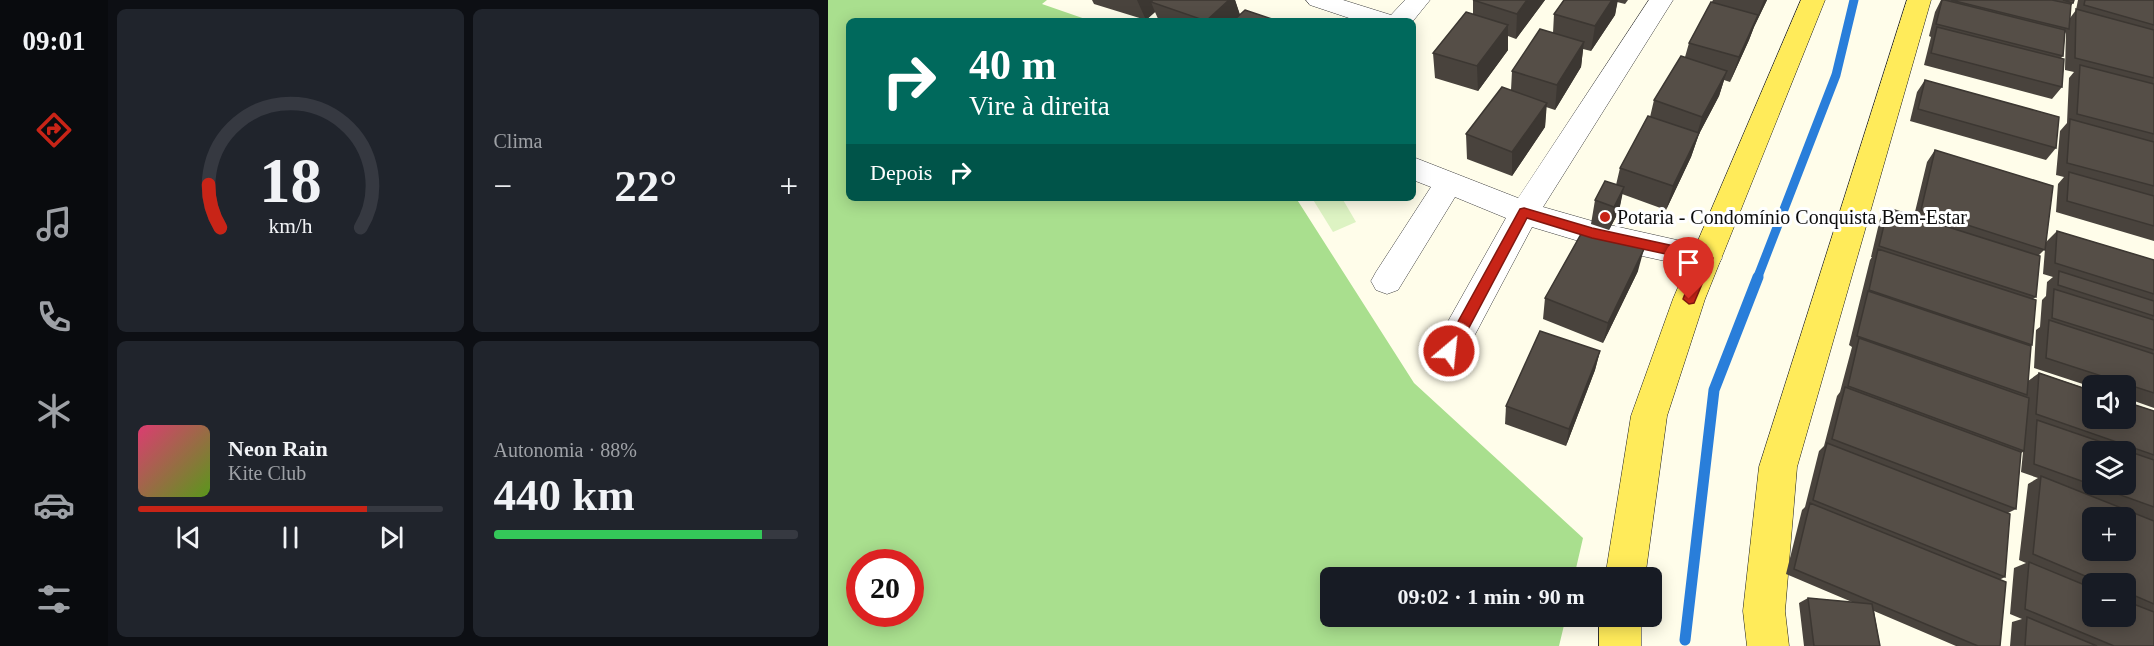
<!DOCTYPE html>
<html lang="pt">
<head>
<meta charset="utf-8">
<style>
	body { margin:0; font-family:"Times New Roman",serif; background:#20242c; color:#f1f3f6; height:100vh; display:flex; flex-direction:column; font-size:22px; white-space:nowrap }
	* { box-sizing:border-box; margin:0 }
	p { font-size:20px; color:#9ea1a6 }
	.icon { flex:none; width:33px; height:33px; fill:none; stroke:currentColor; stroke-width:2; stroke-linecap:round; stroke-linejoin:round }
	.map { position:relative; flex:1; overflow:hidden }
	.side { display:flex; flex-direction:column; gap:9px; padding:9px; background:#0d0f14; width:720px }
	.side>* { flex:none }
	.guide { position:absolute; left:18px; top:18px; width:570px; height:183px; border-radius:9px; box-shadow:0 3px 15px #0003; background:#00695c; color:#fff; overflow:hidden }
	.controls { position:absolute; left:1254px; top:375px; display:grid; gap:12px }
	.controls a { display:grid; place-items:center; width:54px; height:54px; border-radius:9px; background:#171b24; box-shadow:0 3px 15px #0003; font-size:30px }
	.speed { position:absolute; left:18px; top:549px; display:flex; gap:12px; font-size:30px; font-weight:700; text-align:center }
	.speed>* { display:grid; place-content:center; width:78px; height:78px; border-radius:50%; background:#171b24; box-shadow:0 3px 15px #0003; line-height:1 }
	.speed .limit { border:9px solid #d22; background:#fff; color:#111 }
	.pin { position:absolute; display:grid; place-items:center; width:51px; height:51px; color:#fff; margin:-62px -26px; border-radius:50% 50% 50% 0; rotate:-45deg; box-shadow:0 0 6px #0007 }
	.pin .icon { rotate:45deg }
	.me { position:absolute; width:66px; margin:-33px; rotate:28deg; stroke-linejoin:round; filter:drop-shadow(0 0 4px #0008) }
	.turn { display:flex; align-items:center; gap:21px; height:126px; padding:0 24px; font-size:27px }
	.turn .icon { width:78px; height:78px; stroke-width:2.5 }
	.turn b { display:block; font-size:42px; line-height:51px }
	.then { display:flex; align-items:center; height:57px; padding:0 24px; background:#0003; gap:12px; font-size:22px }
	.big { font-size:45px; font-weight:700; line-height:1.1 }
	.side .card { flex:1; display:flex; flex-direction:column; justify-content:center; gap:9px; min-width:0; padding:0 21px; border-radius:9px; background:#20242c }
	.side .dial { align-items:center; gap:0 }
	.dial svg { height:156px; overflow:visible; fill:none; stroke:#363941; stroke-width:7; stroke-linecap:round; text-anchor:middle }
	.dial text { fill:#f1f3f6; stroke:none }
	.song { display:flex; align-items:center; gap:18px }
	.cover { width:72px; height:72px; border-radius:9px; background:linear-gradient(135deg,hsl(340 70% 55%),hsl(90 70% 35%)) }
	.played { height:6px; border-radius:3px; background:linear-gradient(90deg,#c82417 75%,#363941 75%) }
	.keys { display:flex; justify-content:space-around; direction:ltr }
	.heat { display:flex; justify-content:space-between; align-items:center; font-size:33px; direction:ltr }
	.charge { height:9px; border-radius:4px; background:linear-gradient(90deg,#34c759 88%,#363941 0) }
	.side .tiles { flex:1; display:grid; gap:9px; grid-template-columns:repeat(2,1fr) }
	.trip { position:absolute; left:492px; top:567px; width:342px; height:60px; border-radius:9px; background:#171b24; box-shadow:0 3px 15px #0003; font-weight:700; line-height:60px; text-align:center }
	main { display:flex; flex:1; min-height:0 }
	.tab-bar { display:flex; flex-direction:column; width:108px; justify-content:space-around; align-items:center; background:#090b0e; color:#9ea1a6 }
	.tab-bar .icon { width:42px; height:42px }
	.tab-bar .selected { color:#c82417 }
	.tab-bar b { font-size:27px; color:#f1f3f6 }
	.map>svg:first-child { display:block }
	.forest { fill:#a9df8e; fill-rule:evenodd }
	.pitch { fill:#ddf3c3 }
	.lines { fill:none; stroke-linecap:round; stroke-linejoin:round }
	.stream-far1 { stroke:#297eda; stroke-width:9 }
	.stream { stroke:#297eda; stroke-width:11 }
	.minor-casing { stroke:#3f3f3f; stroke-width:1 }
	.major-casing { stroke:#1d1d1d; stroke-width:1 }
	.minor { fill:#fff; fill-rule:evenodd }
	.major { fill:#ffeb5a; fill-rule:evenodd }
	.wall { fill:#49433d; fill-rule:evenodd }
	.shaded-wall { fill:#3c3732 }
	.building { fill:#554e47; stroke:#3c3732; stroke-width:1.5; fill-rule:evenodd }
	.route { fill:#c82417; stroke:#82170f; stroke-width:1.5 }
	.poi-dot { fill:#c82417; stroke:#fff; stroke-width:2 }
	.labels { text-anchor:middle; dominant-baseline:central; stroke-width:6; stroke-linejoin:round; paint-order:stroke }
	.poi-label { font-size:20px; fill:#0c0c0c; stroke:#fff; text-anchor:start }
</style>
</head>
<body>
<main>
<nav class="tab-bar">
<b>09:01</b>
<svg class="icon selected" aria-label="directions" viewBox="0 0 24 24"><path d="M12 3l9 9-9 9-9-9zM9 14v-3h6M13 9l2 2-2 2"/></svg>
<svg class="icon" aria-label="music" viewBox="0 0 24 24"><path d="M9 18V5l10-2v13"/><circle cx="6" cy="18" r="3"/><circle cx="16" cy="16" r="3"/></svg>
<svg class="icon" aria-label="phone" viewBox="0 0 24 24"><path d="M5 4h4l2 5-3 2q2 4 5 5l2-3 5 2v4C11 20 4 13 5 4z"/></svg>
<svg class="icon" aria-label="climate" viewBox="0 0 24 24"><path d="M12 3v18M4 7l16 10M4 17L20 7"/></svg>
<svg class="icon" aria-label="car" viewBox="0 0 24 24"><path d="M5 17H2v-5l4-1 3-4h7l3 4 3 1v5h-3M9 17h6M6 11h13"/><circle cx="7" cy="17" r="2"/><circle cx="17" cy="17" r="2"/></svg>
<svg class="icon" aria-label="filters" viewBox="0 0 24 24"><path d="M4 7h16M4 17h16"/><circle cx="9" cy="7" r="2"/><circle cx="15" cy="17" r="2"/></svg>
</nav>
<section class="side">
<div class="tiles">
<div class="card dial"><svg viewBox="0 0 100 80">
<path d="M14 69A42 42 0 1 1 86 69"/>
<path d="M14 69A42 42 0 0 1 8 47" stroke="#c82417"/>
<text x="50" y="56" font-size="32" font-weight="700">18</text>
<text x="50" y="72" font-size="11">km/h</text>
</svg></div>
<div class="card"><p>Clima</p>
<div class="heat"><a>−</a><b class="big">22°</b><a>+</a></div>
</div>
<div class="card">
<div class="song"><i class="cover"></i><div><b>Neon Rain</b><p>Kite Club</p></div></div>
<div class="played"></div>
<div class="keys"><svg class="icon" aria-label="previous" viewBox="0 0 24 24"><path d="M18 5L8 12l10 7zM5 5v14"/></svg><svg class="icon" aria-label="pause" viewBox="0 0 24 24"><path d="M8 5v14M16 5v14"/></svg><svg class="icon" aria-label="next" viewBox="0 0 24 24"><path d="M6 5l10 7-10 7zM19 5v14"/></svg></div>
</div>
<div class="card"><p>Autonomia · 88%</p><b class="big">440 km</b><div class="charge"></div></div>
</div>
</section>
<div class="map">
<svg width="1326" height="646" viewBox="0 0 1326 646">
	<rect width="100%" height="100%" fill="#fffdea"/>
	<path class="forest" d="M 0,0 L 219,0 L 214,4 L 263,21 L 21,21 L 21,198 L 468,198 L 586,383 L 755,538 L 746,577 L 502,578 L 502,616 L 738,617 L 731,646 L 0,646 ZM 32,562 L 82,562 L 82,614 L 32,614 Z"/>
	<polygon class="pitch" points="484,198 514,198 528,222 505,232"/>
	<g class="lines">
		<polyline class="stream-far1" points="929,279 1008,75 1026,0"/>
		<polyline class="stream" points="857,640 886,390 930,277"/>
		<defs>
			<g id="minor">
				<polygon points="478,0 515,0 563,15 577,0 602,0 585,21 530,21 482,5"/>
				<polygon points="821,0 845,0 715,207 764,221 889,249 894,258 889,267 878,270 764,245 704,227 633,361 621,366 609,361 604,351 609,341 678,218 627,197 570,290 559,294 548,290 543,281 548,272 603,187 585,180 585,157 690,198"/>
			</g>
			<g id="major">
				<polygon points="973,0 997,0 877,299 839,416 817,578 777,578 803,416 845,299"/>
				<polygon points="1079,0 1103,0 969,467 957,611 961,646 919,646 915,611 931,467"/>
				<rect x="771" y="616" width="42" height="30"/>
			</g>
		</defs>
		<use href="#minor" class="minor-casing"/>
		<use href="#major" class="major-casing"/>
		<use href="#minor" class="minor"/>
		<use href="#major" class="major"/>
	</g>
	<g class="wall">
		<polygon points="264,0 407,0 412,15 450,21 331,21 327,12 318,20 266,4"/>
		<polygon points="645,0 717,0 688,39 680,36 680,50 650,91 607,78 605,53 645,14"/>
		<polygon points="736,0 800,0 797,4 789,2 787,15 763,51 755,49 753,67 727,110 718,107 717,127 684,176 639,159 638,134 683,90 684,71 725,33 726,14"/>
		<polygon points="885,0 939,0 926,27 921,40 902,82 896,80 891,96 871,134 863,157 838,210 794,194 791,211 781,230 763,224 767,200 788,185 792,168 822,117 826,100 857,57 861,43"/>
		<polygon points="1113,0 1246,0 1245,3 1242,7 1242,18 1248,10 1250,0 1326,0 1326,241 1228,212 1230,184 1236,177 1228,175 1232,131 1239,123 1241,78 1246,72 1237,70 1238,32 1237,34 1235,56 1233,58 1234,87 1224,99 1096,65 1103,37 1101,36 1107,12"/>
		<polygon points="1097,80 1228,148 1218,160 1082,121 1089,92"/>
		<path d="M 1107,150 L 1218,242 L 1229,231 L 1326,260 L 1326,408 L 1298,398 L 1298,386 L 1264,386 L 1264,387 L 1206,368 L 1208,330 L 1212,327 L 1214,300 L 1218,296 L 1219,282 L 1225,277 L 1215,274 L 1217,249 L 1211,255 L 1208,297 L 1205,299 L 1204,345 L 1203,346 L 1200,381 L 1211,373 L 1326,411 L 1326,646 L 1182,646 L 1184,622 L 1194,619 L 1182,614 L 1186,568 L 1198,563 L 1191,560 L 1200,484 L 1210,478 L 1193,472 L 1195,452 L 1193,453 L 1188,509 L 1180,513 L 1177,577 L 1171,580 L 1172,646 L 1128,646 L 1046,611 L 1052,646 L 976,646 L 971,603 L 980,598 L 1024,602 L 958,574 L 974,510 L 977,507 L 991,451 L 996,446 L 1009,396 L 1012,392 L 1024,347 L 1021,345 L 1042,260 L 1044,257 L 1043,257 L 1052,219 L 1060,208 L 1086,216 L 1099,162 ZM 1264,584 L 1298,584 L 1298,616 L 1264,616 Z"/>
		<polygon points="810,271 775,343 715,319 717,298"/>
		<polygon points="772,351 767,370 738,446 677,424 678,406"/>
	</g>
	<g class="shaded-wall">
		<polygon points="309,0 340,0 323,2 327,12 318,20"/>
		<polygon points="401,0 407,0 414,21 378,21"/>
		<polygon points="699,0 717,0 688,39 689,14"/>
		<polygon points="784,0 790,0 787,15 763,51 767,26"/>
		<polygon points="936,0 939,0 926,27 921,40 902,82 911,57 930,15"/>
		<polygon points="680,25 680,50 650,91 649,66"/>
		<polygon points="756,42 753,67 727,110 729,85"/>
		<polygon points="899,71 891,96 871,134 863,157 838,210 845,186 867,141 874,117"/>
		<polygon points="719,103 717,127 684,176 684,152"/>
		<polygon points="796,187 791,211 781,230 786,207"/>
		<polygon points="816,249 810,271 775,343 780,323"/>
		<polygon points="772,351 767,370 738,446 741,429"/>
	</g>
	<g class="building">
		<polygon points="325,0 401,0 378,21 323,2"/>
		<polygon points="645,0 699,0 689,14"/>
		<polygon points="736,0 784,0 767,26 726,14"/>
		<polygon points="1114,0 1117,0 1237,30 1235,56 1108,24"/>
		<polygon points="1123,0 1224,0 1243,4 1241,29"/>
		<polygon points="1235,0 1246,0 1245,3"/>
		<polygon points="1257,0 1326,0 1326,25 1256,5"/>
		<polygon points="883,2 930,15 911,57 861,43"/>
		<polygon points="1248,9 1326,30 1326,78 1247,58"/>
		<polygon points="417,10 450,21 405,21"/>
		<polygon points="638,12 680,25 649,66 605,53"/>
		<polygon points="1109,27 1236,59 1234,87 1103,53"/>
		<polygon points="712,29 756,42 729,85 684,71"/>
		<polygon points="853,56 899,71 874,117 826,100"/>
		<polygon points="1252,65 1326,84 1326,134 1249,114"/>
		<polygon points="1097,80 1231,117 1228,148 1090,109"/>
		<polygon points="674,87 719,103 684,152 638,134"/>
		<polygon points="820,116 871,133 845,186 792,168"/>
		<polygon points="1242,119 1326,142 1326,186 1239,163"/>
		<polygon points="1107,150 1225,186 1217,250 1093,210"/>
		<polygon points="1241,172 1326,196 1326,226 1239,201"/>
		<polygon points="777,181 796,187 786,207 767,200"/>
		<polygon points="1060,208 1212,256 1208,297 1051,246"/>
		<polygon points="757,227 816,249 780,323 717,298"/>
		<polygon points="1229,231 1326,260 1326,294 1227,263"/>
		<polygon points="1050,249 1208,300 1204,345 1041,290"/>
		<polygon points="1231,271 1326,301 1326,316 1230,285"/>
		<polygon points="1226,289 1326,320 1326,350 1224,318"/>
		<polygon points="1040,291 1203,346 1199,395 1029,336"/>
		<polygon points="1221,320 1326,354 1326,393 1218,358"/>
		<polygon points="712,331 772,351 741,429 678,406"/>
		<polygon points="1031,338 1201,398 1196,451 1020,386"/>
		<polygon points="1211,373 1264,391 1264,418 1298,418 1298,402 1326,411 1326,455 1208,414"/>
		<polygon points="1017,387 1193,452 1188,509 1004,439"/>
		<path d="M 1209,420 L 1326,460 L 1326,507 L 1206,464 ZM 1264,452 L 1298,452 L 1298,484 L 1264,484 Z"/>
		<polygon points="999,443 1182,514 1177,577 985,500"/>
		<path d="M 1213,476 L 1326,521 L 1326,604 L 1298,592 L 1298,584 L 1276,584 L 1205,554 ZM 1264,518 L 1298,518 L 1298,550 L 1264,550 Z"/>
		<polygon points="982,503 1178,582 1172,646 1150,646 966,569"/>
		<polygon points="1201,562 1264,588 1264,616 1298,616 1298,601 1326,612 1326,646 1286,646 1197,609"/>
		<polygon points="980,598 1044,604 1052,646 986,646"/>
		<polygon points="1199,617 1269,646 1197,646"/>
	</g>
	<polygon class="route" points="696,208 764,228 878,253 885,258 866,303 861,304 855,299 870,261 764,238 699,218 626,356 616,356 614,351 616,347 692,209"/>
	<circle class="poi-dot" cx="777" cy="217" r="6"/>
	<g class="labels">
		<g class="poi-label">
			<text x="789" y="217">Potaria - Condomínio Conquista Bem-Estar</text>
		</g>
	</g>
</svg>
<div class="controls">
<a><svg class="icon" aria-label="sound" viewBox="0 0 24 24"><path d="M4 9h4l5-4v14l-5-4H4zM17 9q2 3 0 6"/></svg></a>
<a><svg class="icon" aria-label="layers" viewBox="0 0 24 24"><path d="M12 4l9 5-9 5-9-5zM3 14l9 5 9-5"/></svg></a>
<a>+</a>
<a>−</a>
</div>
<div class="speed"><div class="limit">20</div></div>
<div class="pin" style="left:861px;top:299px;background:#d93025"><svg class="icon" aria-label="arrive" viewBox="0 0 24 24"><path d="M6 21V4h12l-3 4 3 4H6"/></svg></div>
<svg class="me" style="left:621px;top:351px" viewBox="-20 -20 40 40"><circle r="17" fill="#c82417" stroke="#fff" stroke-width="3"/><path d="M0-11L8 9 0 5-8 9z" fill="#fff"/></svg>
<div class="trip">09:02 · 1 min · 90 m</div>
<div class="guide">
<div class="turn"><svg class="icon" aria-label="right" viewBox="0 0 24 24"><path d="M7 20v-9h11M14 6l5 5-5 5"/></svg><div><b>40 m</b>Vire à direita</div></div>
<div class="then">Depois<svg class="icon" aria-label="right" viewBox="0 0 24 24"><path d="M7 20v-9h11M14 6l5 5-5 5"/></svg></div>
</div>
</div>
</main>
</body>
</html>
